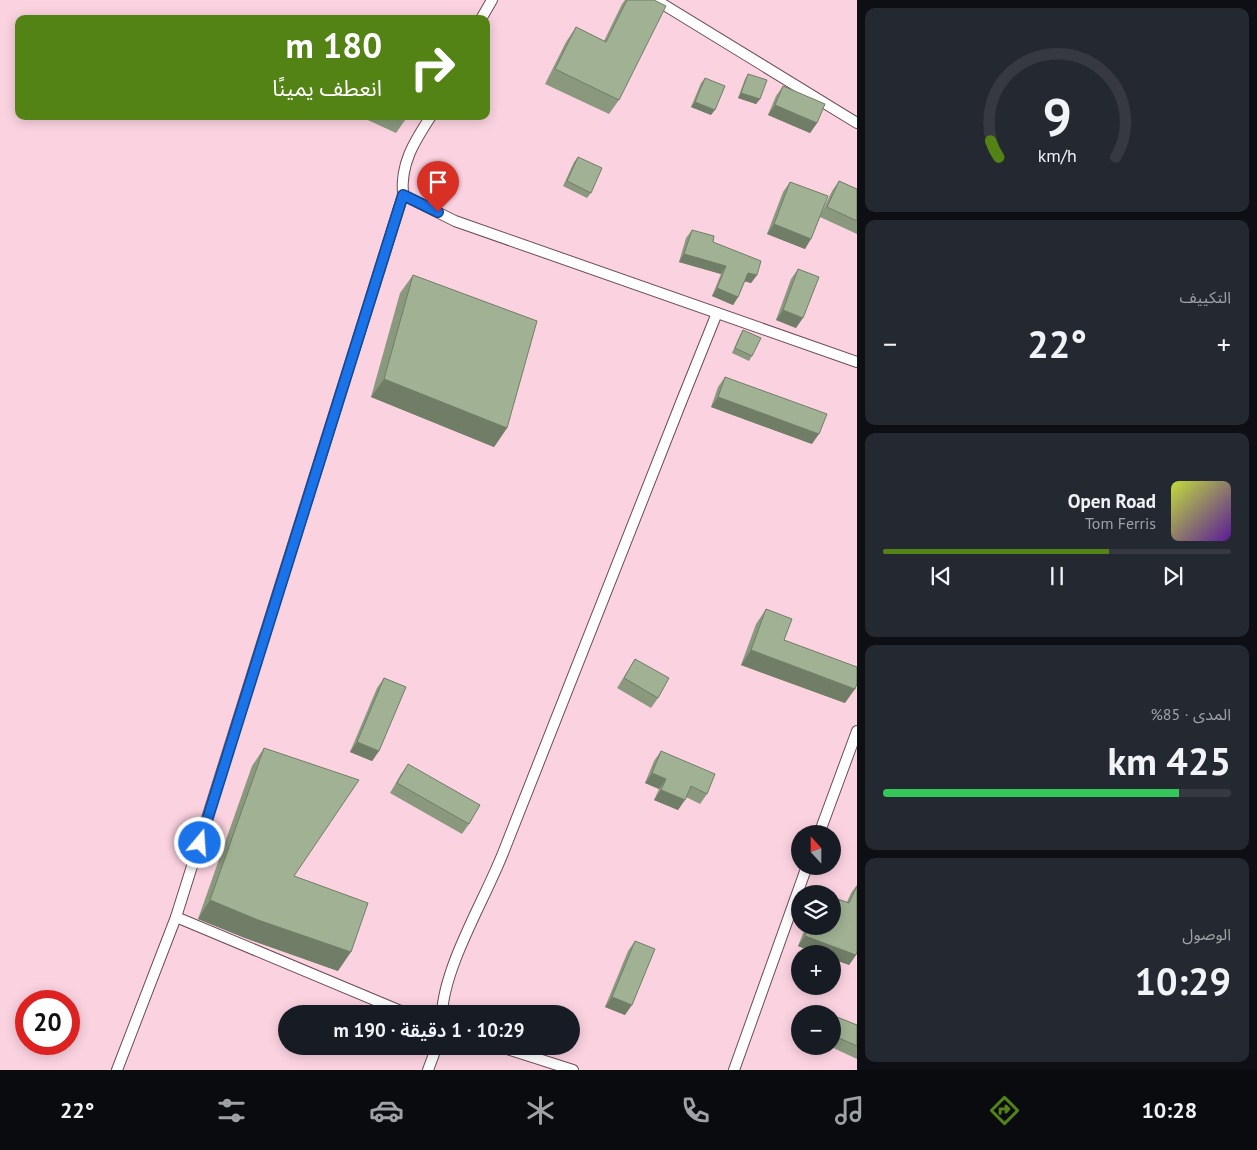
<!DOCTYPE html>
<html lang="ar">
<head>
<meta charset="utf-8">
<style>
	body { margin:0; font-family:"PT Sans","Noto Sans Arabic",sans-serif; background:#242831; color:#f1f3f6; direction:rtl; height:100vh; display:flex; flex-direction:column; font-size:19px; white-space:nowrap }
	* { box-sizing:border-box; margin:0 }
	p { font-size:16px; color:#9ea1a6 }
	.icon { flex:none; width:28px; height:28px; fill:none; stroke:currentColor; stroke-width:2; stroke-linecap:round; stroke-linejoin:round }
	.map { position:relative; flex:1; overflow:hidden; direction:ltr }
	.details { display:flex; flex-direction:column; gap:8px; padding:8px; background:#0d0f14; width:400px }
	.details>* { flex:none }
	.top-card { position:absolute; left:15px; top:15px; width:475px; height:105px; border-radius:10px; box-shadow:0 2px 12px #0003; direction:rtl; background:#538315; color:#fff; overflow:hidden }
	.needle { width:32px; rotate:339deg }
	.tools { position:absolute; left:791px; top:825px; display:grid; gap:10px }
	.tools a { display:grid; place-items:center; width:50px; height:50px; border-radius:50%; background:#171b24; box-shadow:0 2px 12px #0003; font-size:25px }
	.speed { position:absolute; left:15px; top:990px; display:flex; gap:10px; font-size:25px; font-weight:700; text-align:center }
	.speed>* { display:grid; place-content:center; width:65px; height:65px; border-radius:50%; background:#171b24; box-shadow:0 2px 12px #0003; line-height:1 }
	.speed .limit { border:8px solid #d22; background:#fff; color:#111 }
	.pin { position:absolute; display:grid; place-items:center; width:42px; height:42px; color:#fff; margin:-51px -21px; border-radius:50% 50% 50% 0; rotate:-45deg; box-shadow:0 0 5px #0007 }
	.pin .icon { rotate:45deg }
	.me { position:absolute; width:55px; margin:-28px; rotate:18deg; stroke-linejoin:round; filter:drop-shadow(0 0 4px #0008) }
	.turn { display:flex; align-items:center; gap:18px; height:105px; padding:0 25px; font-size:22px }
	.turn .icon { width:65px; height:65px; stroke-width:2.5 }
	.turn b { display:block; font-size:35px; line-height:42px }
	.big { font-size:38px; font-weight:600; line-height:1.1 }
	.details .widget { flex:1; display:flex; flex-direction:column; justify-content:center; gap:8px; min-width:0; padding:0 18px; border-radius:10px; background:#242831 }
	.details .dial { align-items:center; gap:0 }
	.dial svg { height:130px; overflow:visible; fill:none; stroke:#363941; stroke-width:7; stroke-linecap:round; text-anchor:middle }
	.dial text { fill:#f1f3f6; stroke:none }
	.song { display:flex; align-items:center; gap:15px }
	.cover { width:60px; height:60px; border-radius:8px; background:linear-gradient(135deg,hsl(70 70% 55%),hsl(270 70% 35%)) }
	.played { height:5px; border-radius:2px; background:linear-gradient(90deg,#538315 65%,#363941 65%) }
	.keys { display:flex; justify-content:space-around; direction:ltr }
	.heat { display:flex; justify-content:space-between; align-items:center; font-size:28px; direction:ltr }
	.charge { height:8px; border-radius:4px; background:linear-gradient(90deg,#34c759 85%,#363941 0) }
	.trip { position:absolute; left:278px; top:1005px; width:302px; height:50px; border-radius:25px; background:#171b24; box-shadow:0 2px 12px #0003; font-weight:600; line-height:50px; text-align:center; direction:rtl }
	.menu { display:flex; height:80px; justify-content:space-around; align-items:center; background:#090b0e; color:#9ea1a6 }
	.menu .icon { width:35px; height:35px }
	.menu .current { color:#538315 }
	.menu b { font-size:22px; color:#f1f3f6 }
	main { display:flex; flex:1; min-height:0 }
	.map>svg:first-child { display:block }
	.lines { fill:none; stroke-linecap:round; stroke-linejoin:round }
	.service-casing { stroke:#6d4b57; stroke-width:12 }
	.service { stroke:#fff; stroke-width:10 }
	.wall { fill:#8a997e }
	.shaded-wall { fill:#707d67 }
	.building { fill:#a0b293; stroke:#707d67 }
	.route-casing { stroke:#114b97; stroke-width:12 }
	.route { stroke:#1a73e8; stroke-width:9 }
</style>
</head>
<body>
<main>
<section class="details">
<div class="widget dial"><svg viewBox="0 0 100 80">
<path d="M14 69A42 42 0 1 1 86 69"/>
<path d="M14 69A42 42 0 0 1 9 59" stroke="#538315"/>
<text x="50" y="56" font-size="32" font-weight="700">9</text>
<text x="50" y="72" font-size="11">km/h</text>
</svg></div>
<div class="widget"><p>التكييف</p>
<div class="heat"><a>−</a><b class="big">22°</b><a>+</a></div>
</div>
<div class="widget">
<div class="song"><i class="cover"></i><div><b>Open Road</b><p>Tom Ferris</p></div></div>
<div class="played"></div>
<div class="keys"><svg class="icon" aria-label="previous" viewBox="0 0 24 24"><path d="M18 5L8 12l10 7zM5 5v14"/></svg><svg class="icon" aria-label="pause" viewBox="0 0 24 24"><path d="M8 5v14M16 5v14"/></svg><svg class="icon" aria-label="next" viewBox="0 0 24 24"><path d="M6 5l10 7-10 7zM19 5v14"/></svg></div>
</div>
<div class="widget"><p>المدى · 85%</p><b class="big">425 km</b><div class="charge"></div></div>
<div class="widget"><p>الوصول</p><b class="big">10:29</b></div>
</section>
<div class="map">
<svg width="857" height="1070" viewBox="0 0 857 1070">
	<rect width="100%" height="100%" fill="#fbd2e0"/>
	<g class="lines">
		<defs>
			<g id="service">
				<polyline points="656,0 857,123"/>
				<polyline points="481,19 492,0"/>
				<path d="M 403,195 C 400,164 414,142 431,116"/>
				<polyline points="819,834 857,731"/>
				<polyline points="176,917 408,1014"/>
				<path d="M 442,1014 C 444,965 487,896 505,848 C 575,670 645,491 717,313"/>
				<polyline points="498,1046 573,1070"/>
				<polyline points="117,1070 176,917 403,195 455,221 857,362"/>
				<polyline points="428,1070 437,1046"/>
				<polyline points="734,1070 807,866"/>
			</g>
		</defs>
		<use href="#service" class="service-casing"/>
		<use href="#service" class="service"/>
	</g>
	<g class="wall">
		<polygon points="625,0 654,0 619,100 609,114 545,84 566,42 576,27 604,41 622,4"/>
		<polygon points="748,74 760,99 756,104 738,98 745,79"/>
		<polygon points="705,78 711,115 691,107 701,83"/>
		<polygon points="783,86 817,123 810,133 768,115 776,96"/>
		<polygon points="359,116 408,116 396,133"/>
		<polygon points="578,157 591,193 587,198 563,186 574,162"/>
		<polygon points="839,181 857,189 857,234 820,217 805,249 767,234 783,192 790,182 820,216 832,191"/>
		<polygon points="692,230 713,242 757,275 751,283 745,281 738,297 733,305 712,296 721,274 679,262 686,238"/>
		<polygon points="798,269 796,328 776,320 791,279"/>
		<polygon points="413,275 507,428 494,447 371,397 400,293"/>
		<polygon points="743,330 752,356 749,361 732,353 740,335"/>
		<polygon points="725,377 812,444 711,407 718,387"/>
		<polygon points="766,609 784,640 845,703 741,665 756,624"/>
		<polygon points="635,659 658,698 651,708 617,688"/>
		<polygon points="384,678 379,751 372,761 350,752 377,688"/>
		<polygon points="264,748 294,876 338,971 245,938 198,919 252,766"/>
		<polygon points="661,751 707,794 700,804 686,797 678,810 654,800 659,789 645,783 654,761"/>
		<polygon points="408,765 469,824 462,834 390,793 401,774"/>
		<polygon points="857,885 857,952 856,955 849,965 832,954 818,954 798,946 806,926 832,926 847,902 851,893"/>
		<polygon points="635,941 625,1015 605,1007 628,951"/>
		<polygon points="832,1015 857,1025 857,1059 829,1046 832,1046"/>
	</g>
	<g class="shaded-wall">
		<polygon points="741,93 760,99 756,104 738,98"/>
		<polygon points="695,102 715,110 711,115 691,107"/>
		<polygon points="775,105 817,123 810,133 768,115"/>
		<polygon points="774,224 811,239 805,249 767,234"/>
		<polygon points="684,254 726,266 721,274 679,262"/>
		<polygon points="748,273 757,275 751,283 743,281"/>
		<polygon points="717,288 738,297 733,305 712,296"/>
		<polygon points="783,310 803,318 796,328 776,320"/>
		<polygon points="384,379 507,428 494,447 371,397"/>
		<polygon points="718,397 819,434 812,444 711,407"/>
		<polygon points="751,650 855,689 845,703 741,665"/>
		<polygon points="357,742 379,751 372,761 350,752"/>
		<polygon points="652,773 666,779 659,789 645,783"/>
		<polygon points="661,790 685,800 678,810 654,800"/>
		<polygon points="210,900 351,952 338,971 245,938 198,919"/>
		<polygon points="805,936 856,955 849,965 832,959 832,954 818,954 798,946"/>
		<polygon points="612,997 632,1005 625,1015 605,1007"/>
	</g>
	<g class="building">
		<polygon points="627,0 654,0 666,6 619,100 555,69 576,27 606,42"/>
		<polygon points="748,74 767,80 760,99 741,93"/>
		<polygon points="705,78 725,86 715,110 695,102"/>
		<polygon points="783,86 825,104 817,123 775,105"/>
		<polygon points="578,157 602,168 591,193 567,181"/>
		<polygon points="839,181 857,189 857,221 827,207"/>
		<polygon points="790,182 828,196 811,239 774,224"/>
		<polygon points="692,230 714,236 713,242 761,261 757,275 748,273 738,297 717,288 726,266 684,254"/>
		<polygon points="798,269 819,277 803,318 783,310"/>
		<polygon points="413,275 537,321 507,428 384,379"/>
		<polygon points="743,330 761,338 752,356 735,348"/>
		<polygon points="725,377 827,414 819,434 718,397"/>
		<polygon points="766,609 792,619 784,640 857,667 857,684 855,689 751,650"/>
		<polygon points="635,659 669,678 658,698 624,678"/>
		<polygon points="384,678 406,687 379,751 357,742"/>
		<polygon points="264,748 359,780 294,876 368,903 351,952 258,920 210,900"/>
		<polygon points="661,751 715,774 707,794 691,786 685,800 661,790 666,779 652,773"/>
		<polygon points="408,764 480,805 469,824 397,783"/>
		<polygon points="857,886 857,952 856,955 805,936 809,926 832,926 832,897 849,903"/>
		<polygon points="635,941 655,949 632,1005 612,997"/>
		<polygon points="816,1008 829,1014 814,1014"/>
		<polygon points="832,1015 857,1025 857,1046 832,1035"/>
	</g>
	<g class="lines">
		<defs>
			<polyline id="route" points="200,843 403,195 438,212"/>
		</defs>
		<use href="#route" class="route-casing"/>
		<use href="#route" class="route"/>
	</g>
</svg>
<div class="tools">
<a><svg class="needle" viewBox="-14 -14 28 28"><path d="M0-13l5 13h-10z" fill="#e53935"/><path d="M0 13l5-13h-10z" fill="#9ea1a6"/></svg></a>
<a><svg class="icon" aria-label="layers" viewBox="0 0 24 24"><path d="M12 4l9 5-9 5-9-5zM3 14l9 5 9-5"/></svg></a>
<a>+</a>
<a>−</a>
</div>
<div class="speed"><div class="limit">20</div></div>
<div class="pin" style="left:438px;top:212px;background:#d93025"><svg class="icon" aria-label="arrive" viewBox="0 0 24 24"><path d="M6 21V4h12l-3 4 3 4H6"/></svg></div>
<svg class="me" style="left:200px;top:843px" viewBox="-20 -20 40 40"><circle r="17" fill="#1a73e8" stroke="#fff" stroke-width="3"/><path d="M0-11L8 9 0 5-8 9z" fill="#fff"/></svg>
<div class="trip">10:29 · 1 دقيقة · 190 m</div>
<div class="top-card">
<div class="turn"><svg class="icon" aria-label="right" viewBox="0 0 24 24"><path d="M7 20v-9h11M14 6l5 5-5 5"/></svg><div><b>180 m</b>انعطف يمينًا</div></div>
</div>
</div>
</main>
<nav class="menu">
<b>10:28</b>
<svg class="icon current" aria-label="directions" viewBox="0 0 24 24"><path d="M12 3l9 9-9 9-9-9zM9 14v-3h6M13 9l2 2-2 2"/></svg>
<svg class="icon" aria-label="music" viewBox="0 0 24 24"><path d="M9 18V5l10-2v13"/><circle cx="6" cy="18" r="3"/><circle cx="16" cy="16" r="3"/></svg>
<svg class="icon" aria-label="phone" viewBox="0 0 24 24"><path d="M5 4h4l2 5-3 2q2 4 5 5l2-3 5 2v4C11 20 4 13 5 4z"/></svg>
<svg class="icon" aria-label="climate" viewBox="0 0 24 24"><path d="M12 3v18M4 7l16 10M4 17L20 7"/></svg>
<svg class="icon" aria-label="car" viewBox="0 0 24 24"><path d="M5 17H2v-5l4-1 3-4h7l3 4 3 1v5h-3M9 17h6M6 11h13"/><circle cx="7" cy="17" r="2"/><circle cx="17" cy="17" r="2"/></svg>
<svg class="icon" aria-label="filters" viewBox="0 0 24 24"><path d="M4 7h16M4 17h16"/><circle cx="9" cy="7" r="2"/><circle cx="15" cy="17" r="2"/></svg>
<b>22°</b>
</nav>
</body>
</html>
